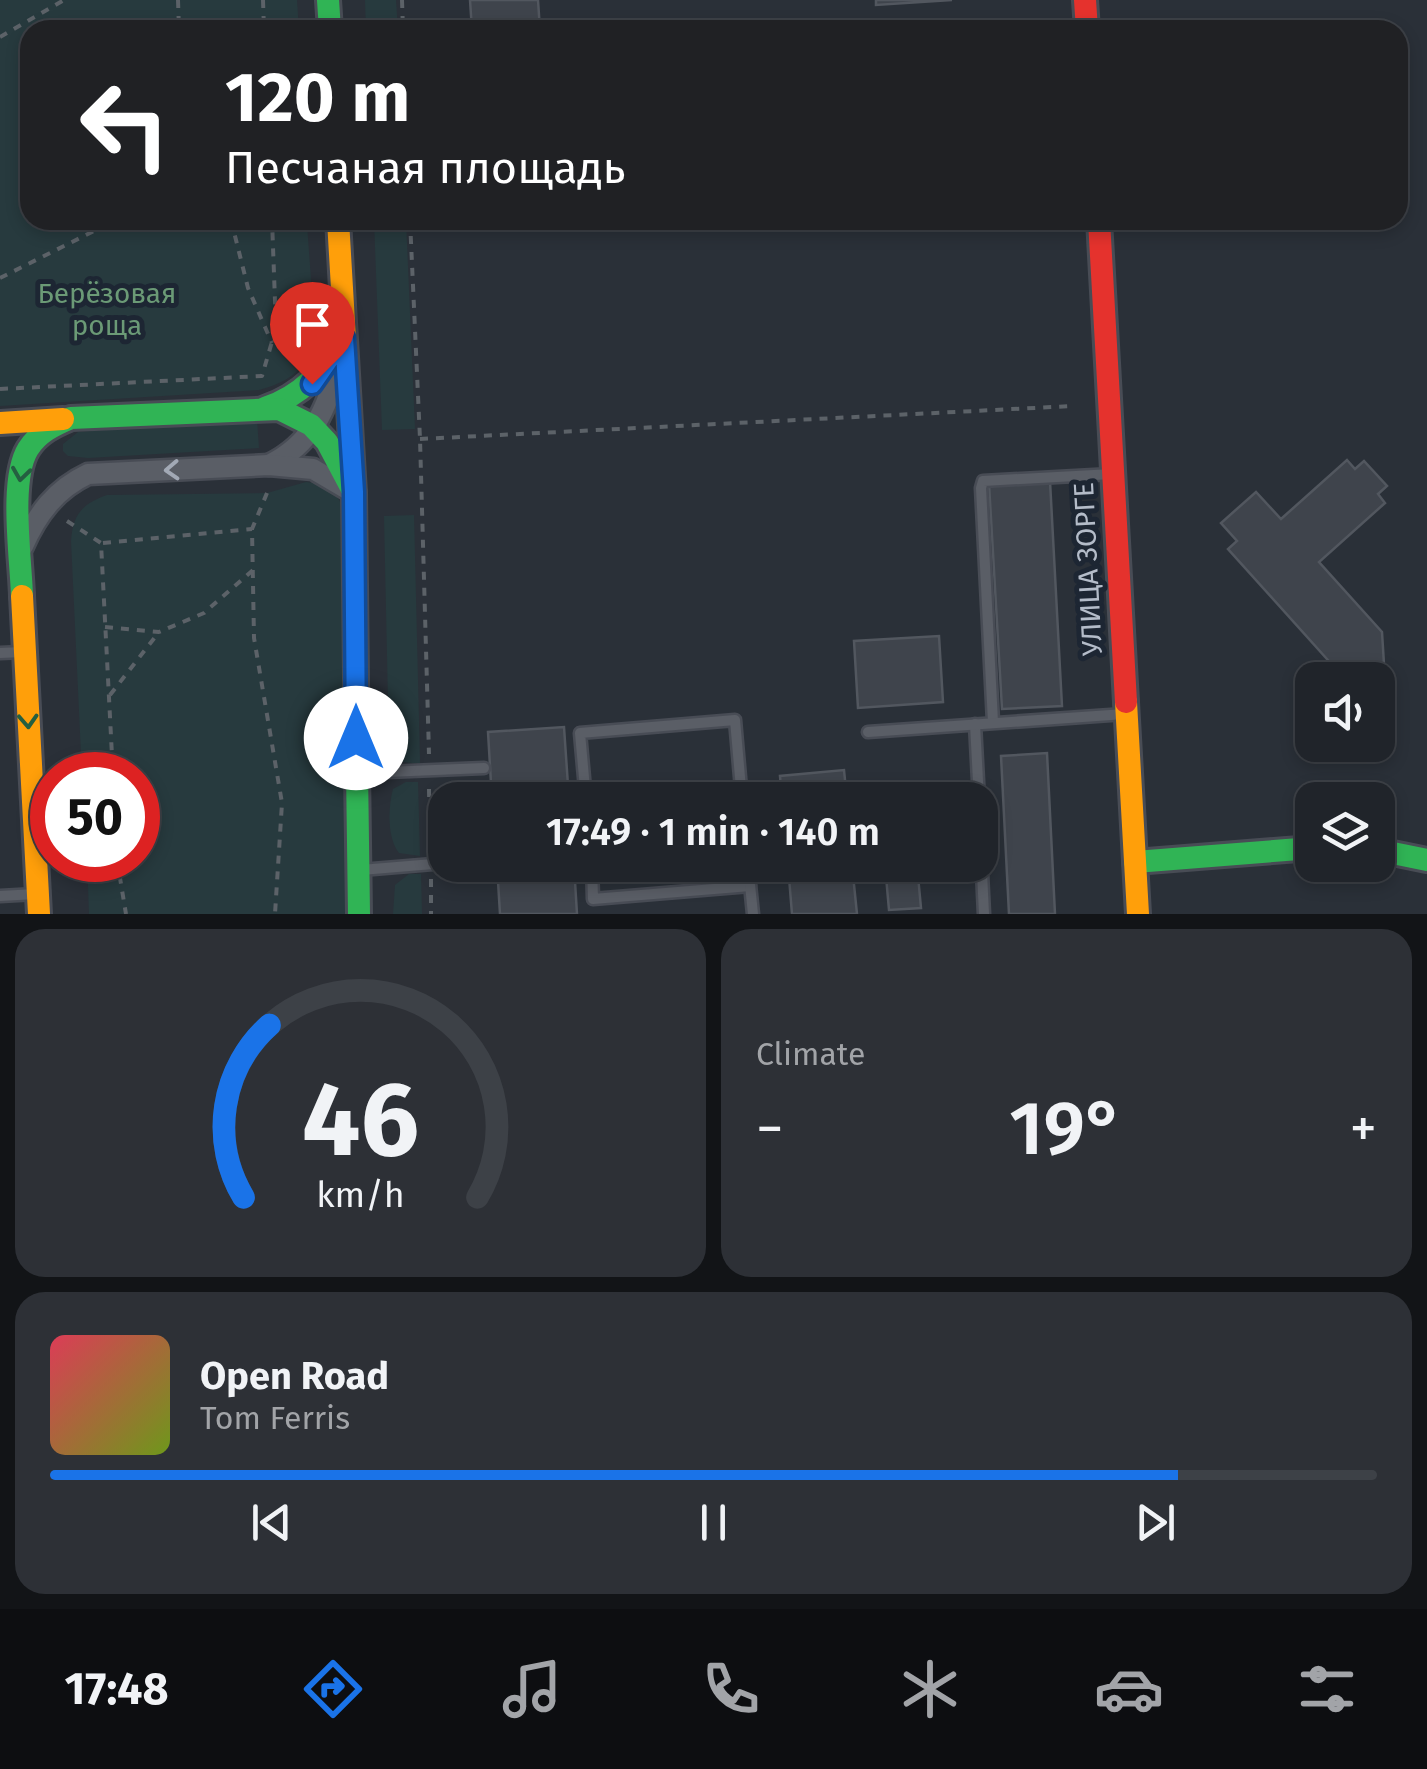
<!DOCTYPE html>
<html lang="en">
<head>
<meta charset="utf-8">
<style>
	body { margin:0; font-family:"Fira Sans",sans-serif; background:#2d3036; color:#f1f3f6; height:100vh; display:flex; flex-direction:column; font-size:38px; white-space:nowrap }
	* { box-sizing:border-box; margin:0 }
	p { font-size:32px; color:#a2a4a8 }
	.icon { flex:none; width:55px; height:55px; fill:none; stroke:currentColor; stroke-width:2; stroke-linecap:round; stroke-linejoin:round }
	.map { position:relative; height:914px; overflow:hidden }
	.details { display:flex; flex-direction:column; gap:15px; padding:15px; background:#121417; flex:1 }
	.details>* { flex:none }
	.guide { position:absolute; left:20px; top:20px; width:1388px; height:210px; border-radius:30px; box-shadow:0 5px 15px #0003,0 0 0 2px #3d4147; background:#202124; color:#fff; overflow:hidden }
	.tools { position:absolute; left:1295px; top:662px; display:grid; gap:20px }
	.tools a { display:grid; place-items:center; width:100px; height:100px; border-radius:20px; background:#20242a; box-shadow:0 5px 15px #0003,0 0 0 2px #3d4147; font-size:50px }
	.speed { position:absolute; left:30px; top:752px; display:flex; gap:20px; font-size:50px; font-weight:700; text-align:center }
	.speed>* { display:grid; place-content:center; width:130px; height:130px; border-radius:50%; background:#20242a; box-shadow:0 5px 15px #0003,0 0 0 2px #3d4147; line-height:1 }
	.speed .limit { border:15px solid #d22; background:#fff; color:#111 }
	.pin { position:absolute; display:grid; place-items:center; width:85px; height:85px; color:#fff; margin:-102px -42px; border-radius:50% 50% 50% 0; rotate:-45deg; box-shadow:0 0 10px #0007 }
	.pin .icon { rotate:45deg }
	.me { position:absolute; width:110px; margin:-55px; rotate:0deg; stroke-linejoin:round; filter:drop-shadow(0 0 8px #0008) }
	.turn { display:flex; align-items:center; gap:35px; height:210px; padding:0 40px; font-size:45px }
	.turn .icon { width:130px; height:130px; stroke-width:2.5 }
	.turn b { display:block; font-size:70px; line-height:85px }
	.big { font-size:75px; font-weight:600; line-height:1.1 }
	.details .widget { flex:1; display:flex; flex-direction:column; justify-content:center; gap:15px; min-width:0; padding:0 35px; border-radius:30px; background:#2d3036 }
	.details .dial { align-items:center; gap:0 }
	.dial svg { height:260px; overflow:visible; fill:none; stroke:#3d4147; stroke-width:7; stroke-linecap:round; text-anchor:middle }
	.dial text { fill:#f1f3f6; stroke:none }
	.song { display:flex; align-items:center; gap:30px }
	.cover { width:120px; height:120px; border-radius:15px; background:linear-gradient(135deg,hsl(350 70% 55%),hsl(80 70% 35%)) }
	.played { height:10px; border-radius:5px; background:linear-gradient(90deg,#1a73e8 85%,#3d4147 85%) }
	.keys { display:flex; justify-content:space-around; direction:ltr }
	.heat { display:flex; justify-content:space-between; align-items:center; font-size:55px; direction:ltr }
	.details .tiles { flex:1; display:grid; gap:15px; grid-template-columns:1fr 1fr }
	.widget:last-child { grid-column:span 2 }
	.trip { position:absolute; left:428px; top:782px; width:570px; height:100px; border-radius:30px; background:#20242a; box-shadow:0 5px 15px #0003,0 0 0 2px #3d4147; font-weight:600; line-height:100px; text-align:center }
	.dock { display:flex; height:160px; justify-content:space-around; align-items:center; background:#0d0e11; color:#a2a4a8 }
	.dock .icon { width:70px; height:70px }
	.dock .current { color:#1a73e8 }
	.dock b { font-size:45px; color:#f1f3f6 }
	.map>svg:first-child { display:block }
	.green { fill:#273a3e }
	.building { fill:#3f444c; stroke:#52575f; stroke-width:2.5 }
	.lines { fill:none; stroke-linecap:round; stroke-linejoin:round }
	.lane-casing { stroke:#484c55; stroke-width:15 }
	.street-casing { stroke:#484c55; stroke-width:25 }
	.fast-casing { stroke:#484c55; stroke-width:28 }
	.slow-casing { stroke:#484c55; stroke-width:28 }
	.jam-casing { stroke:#484c55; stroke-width:28 }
	.path { stroke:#5c6268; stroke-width:4; stroke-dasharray:8 8; stroke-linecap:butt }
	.lane { stroke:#5a5e66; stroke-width:10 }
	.street { stroke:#5a5e66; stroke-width:20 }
	.fast { stroke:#30b455; stroke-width:22 }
	.slow { stroke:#ff9f0a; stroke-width:22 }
	.jam { stroke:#e5322d; stroke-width:22 }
	.oneway { stroke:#a2a9b5 }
	.oneway2 { stroke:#255f41 }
	.route-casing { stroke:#114b97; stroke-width:25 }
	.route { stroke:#1a73e8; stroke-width:18 }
	.labels { text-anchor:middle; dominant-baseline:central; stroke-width:10; stroke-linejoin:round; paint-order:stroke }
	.park-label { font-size:28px; fill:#6b9a76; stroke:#1d2633 }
	.street-label { font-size:28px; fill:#b4bcc9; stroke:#1d2633 }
</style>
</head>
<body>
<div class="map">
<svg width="1427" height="914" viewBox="0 0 1427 914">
	<rect width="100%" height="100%" fill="#2a3038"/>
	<g class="green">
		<path d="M 0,0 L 297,0 L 299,30 L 30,30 L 30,220 L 307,220 C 308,252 319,336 305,361 C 295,378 277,385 259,390 L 0,406 Z"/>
		<polygon points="365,0 396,0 398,30 366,30"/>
		<polygon points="374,220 406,220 415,429 382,430"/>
		<polygon points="257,419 259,448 88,458 68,456 63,451 63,444 78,432"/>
		<path d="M 306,482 C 328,485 336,491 345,511 L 350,914 L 89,914 L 87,860 L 138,860 L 138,775 L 82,775 L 71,541 C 73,514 82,504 107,495 L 267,493 Z"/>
		<path d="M 414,515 L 420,763 C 405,763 395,763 389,748 L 384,516 Z"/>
		<path d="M 406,782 L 418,782 L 420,856 L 399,853 C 387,838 388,808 393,789 Z"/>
		<polygon points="598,865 716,865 716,870 599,878"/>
		<polygon points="409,874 421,874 422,914 393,914 395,885"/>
	</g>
	<g class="building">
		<polygon points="470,0 538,0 540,30 472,30"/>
		<polygon points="876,0 952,0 876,5"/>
		<polygon points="1347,460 1355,469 1364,461 1387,486 1378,494 1385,503 1319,562 1382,632 1388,729 1378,730 1378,680 1336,680 1335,668 1228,549 1237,541 1221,523 1256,492 1281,519"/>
		<polygon points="1050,481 1062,706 1002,709 989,484"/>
		<polygon points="939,636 943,702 858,708 854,641"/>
		<polygon points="564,727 569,800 492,800 488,732"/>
		<polygon points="1047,753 1055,914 1009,914 1001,756"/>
		<polygon points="844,770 847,800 782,800 780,776"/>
		<polygon points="497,865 574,865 577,914 500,914"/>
		<polygon points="788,865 852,865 857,914 792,914"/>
		<polygon points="885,865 917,865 921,908 889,910"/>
	</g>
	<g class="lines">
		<defs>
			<g id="lane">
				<polyline points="0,653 23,652"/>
				<polyline points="993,722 981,488 983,481 1112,474"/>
				<polyline points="975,724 979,800"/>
				<polyline points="868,732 1125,714"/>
				<polyline points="362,773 484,768"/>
				<polyline points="586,800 580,733 735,720 742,800"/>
				<polyline points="980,831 984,914"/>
				<polyline points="592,865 593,899 750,886"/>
				<polyline points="748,865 753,914"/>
				<polyline points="361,870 445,863"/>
				<polyline points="0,896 36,894"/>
			</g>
			<g id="street">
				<path d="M 269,465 C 312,444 328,408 338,364"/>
				<path d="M 23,546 C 37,514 56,489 88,474 L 269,465 L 313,469 L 352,492"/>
			</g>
			<g id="fast">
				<polyline points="328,0 330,30"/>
				<path d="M 265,408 C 303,395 322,372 343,338"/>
				<path d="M 22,596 C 21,559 9,480 28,449 C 38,433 54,425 71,418 L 279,409 L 311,425 L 327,442 L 354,493"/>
				<polyline points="357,770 359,914"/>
				<polyline points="1378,850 1427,860"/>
				<polyline points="1135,862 1312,848"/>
			</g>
			<g id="slow">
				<polyline points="338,220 354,493 357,770"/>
				<polyline points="0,423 63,419"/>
				<polyline points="22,596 39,914"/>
				<polyline points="1126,702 1138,914"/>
			</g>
			<g id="jam">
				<polyline points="1085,0 1087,30"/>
				<polyline points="1099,220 1126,702"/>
			</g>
		</defs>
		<use href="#lane" class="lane-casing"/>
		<use href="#street" class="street-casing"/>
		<use href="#fast" class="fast-casing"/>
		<use href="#slow" class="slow-casing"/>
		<use href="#jam" class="jam-casing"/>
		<g class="path">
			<polyline points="178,0 179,30"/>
			<polyline points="263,0 264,30"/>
			<polyline points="402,0 403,30"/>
			<polyline points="0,37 64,0"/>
			<polyline points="231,220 248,288 272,343"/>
			<polyline points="410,220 420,439 429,754"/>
			<polyline points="0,278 116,220"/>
			<polyline points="0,389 262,376 276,328 272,220"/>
			<polyline points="420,439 1073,406"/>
			<polyline points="267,493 252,529 254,638 282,803 275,914"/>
			<polyline points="67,521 101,543 113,775"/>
			<polyline points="103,543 252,529"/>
			<polyline points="105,627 159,632 204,613 253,570"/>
			<polyline points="110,695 159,632"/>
			<polyline points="429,789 430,849"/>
			<polyline points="117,860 126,914"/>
			<polyline points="431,879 431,914"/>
		</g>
		<use href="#lane" class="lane"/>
		<use href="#street" class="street"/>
		<use href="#fast" class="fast"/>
		<use href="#slow" class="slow"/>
		<use href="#jam" class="jam"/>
	</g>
	<defs><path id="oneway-chevron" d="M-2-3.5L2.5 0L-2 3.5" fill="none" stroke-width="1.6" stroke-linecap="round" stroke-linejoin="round" transform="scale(2.5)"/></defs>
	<use class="oneway" href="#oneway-chevron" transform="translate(172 470) rotate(177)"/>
	<g class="oneway2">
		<use href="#oneway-chevron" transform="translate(21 474) rotate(98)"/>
		<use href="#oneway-chevron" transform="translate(28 721) rotate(87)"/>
	</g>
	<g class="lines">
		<defs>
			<polyline id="route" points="312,384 344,338 354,492 356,738"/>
		</defs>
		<use href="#route" class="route-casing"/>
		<use href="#route" class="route"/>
	</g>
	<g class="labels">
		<g class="park-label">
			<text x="107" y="293">Берёзовая<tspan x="107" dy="32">роща</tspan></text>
		</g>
		<g class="street-label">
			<text transform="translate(1088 569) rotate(-93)">УЛИЦА ЗОРГЕ</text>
		</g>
	</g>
</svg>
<div class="tools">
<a><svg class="icon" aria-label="sound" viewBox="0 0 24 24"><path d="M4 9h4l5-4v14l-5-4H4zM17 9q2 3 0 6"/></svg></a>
<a><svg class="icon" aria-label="layers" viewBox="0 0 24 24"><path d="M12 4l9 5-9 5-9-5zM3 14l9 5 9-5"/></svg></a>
</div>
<div class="speed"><div class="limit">50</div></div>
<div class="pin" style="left:312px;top:384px;background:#d93025"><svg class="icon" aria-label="arrive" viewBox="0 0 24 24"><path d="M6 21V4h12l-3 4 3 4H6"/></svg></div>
<svg class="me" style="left:356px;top:738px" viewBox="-20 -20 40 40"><circle r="19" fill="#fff"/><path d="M0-13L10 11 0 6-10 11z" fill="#1a73e8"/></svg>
<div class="trip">17:49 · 1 min · 140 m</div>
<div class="guide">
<div class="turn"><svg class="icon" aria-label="left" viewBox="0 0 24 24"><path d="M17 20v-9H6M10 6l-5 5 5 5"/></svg><div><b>120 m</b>Песчаная площадь</div></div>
</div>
</div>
<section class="details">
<div class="tiles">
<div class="widget dial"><svg viewBox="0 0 100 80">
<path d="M14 69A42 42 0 1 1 86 69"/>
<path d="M14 69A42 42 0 0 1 22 16" stroke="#1a73e8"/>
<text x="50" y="56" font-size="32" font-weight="700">46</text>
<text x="50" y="72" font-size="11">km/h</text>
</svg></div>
<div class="widget"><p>Climate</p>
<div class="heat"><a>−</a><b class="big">19°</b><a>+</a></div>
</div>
<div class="widget">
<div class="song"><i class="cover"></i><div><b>Open Road</b><p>Tom Ferris</p></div></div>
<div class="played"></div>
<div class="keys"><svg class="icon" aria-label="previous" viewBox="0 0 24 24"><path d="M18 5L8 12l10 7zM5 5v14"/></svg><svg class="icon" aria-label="pause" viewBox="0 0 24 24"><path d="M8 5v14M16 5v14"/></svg><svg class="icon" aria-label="next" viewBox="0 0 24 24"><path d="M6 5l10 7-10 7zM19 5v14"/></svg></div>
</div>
</div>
</section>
<nav class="dock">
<b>17:48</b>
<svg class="icon current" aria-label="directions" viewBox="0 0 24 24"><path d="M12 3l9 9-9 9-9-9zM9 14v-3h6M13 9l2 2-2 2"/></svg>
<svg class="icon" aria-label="music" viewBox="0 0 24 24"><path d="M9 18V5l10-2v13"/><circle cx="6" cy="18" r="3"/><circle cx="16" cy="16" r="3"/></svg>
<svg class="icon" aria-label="phone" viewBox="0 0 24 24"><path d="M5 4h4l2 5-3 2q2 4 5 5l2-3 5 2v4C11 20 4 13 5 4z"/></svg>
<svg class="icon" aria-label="climate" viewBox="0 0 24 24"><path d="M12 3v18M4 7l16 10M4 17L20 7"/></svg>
<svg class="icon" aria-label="car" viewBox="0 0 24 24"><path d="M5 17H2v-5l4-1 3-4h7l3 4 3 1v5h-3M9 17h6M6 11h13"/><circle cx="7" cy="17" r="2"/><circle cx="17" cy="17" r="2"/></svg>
<svg class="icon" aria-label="filters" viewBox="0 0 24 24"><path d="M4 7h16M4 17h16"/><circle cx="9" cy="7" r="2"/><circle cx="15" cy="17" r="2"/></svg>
</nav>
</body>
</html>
